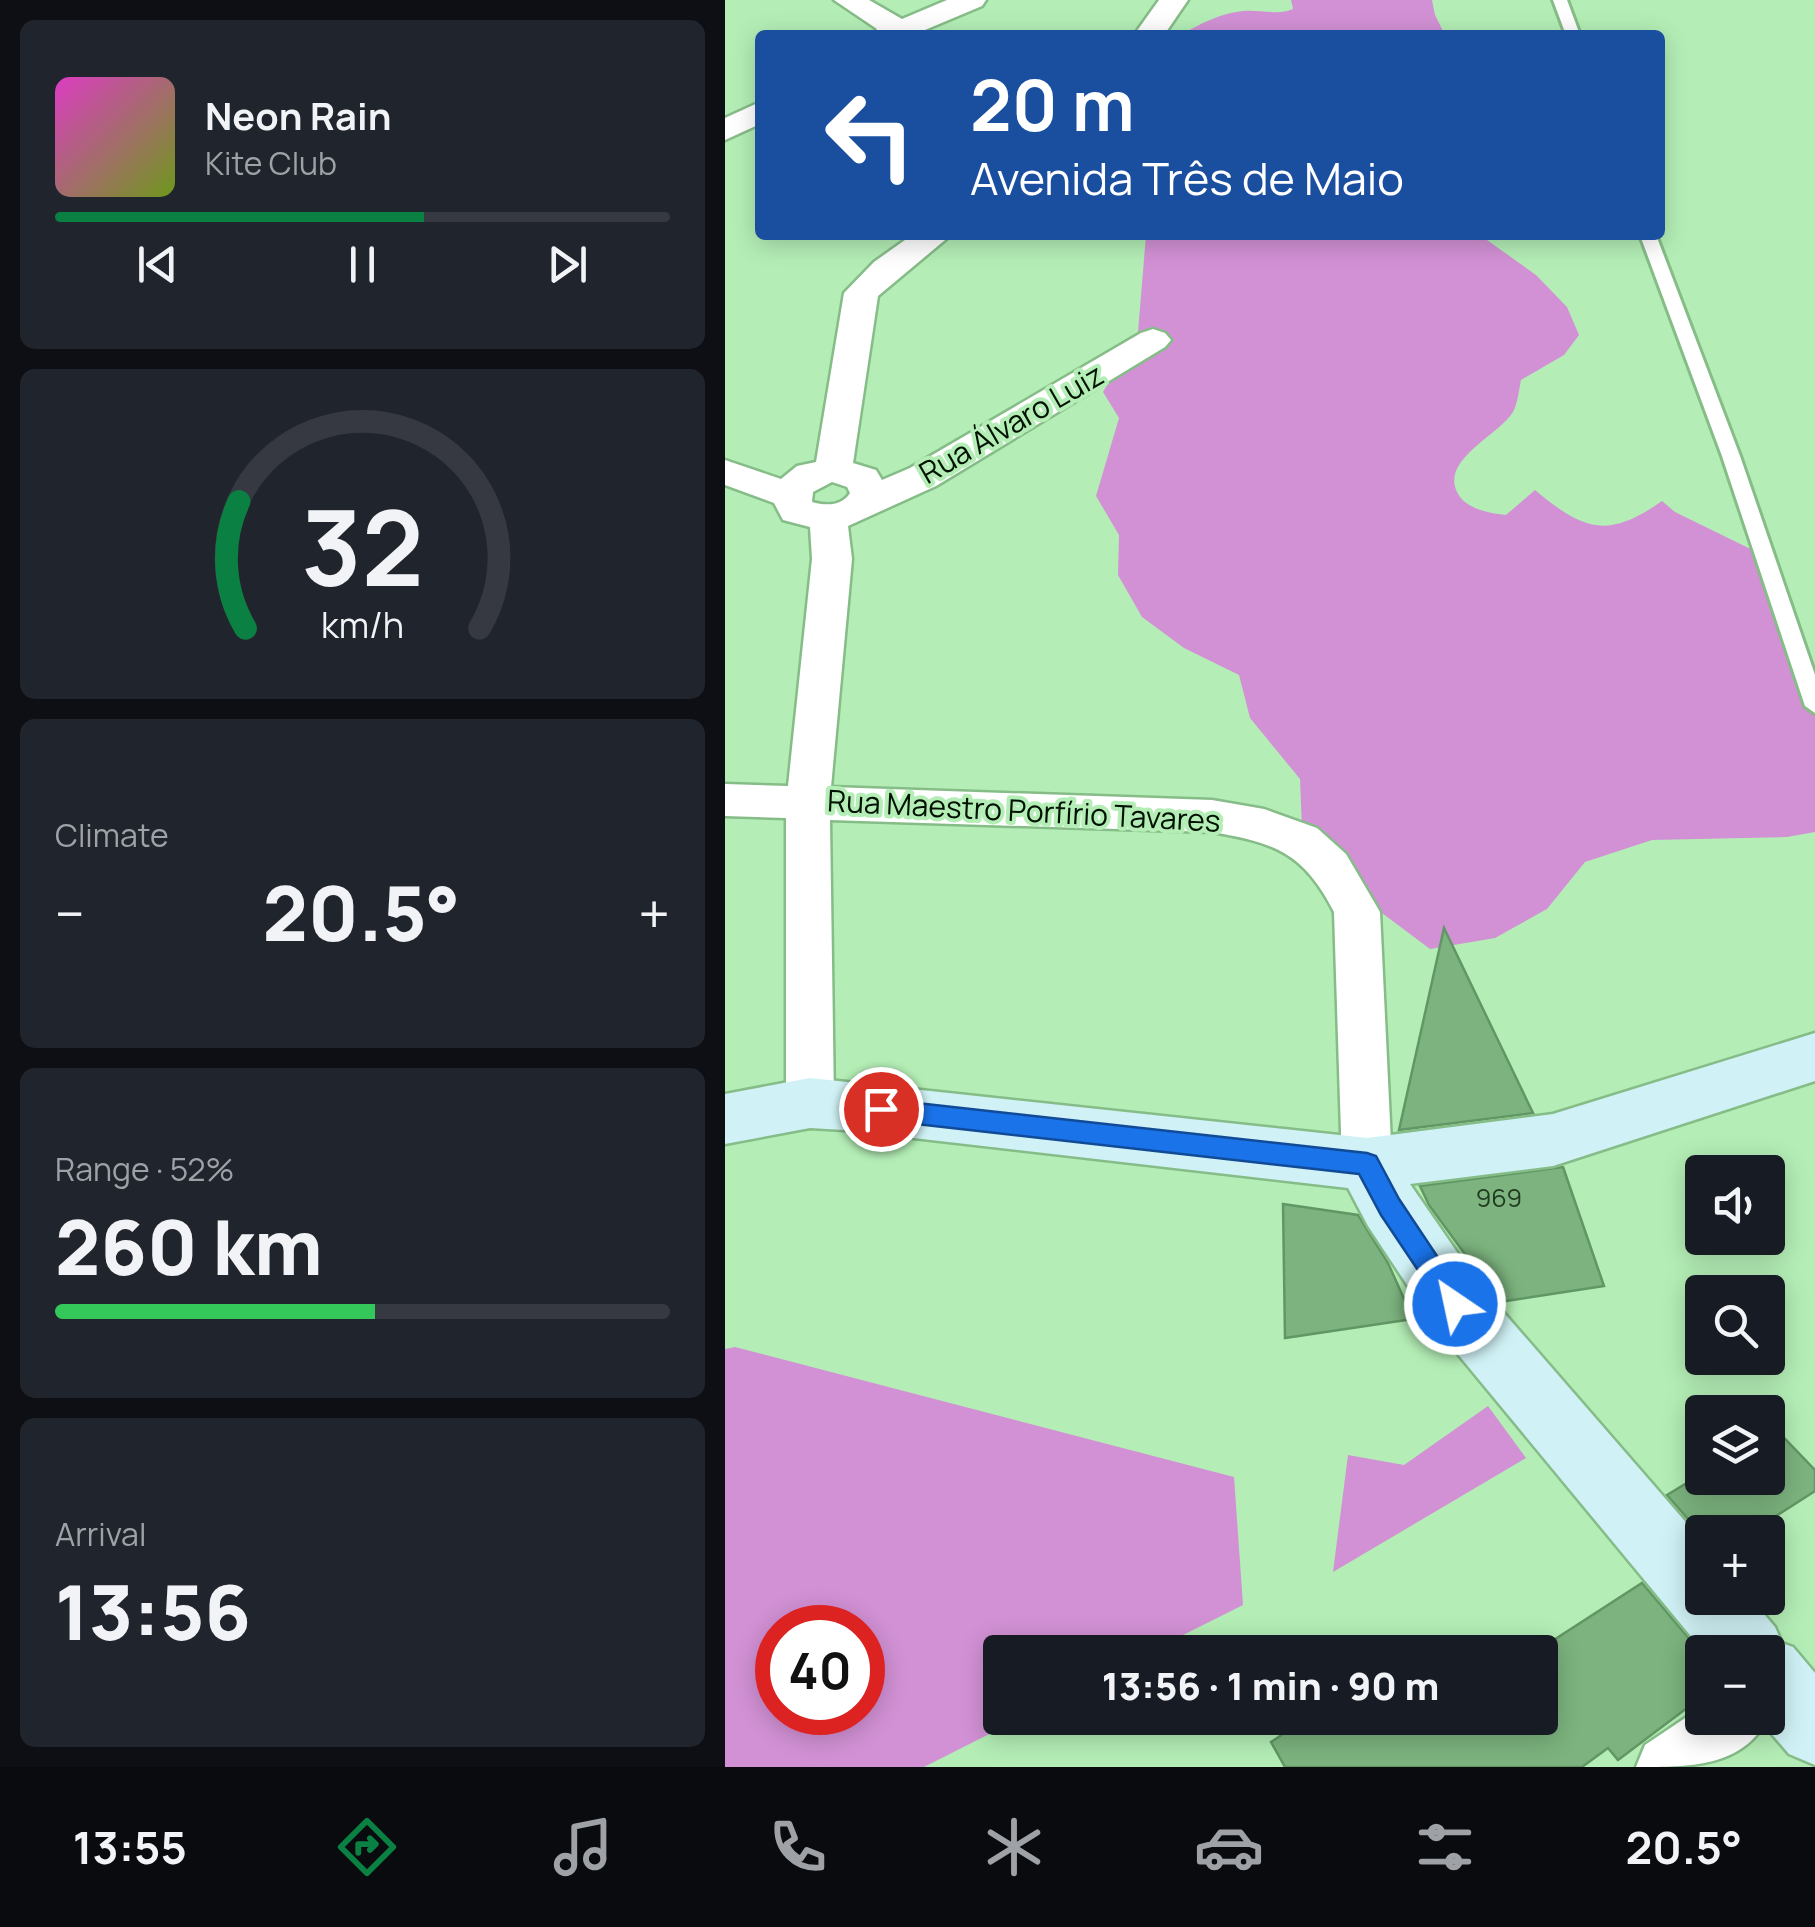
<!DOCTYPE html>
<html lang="en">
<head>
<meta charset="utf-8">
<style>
	body { margin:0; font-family:Manrope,sans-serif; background:#20242c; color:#f1f3f6; height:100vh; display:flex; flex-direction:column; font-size:38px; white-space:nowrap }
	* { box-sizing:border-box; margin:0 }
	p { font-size:32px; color:#9ea1a6 }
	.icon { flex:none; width:55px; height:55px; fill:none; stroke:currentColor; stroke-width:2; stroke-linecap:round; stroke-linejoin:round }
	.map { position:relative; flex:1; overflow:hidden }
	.sheet { display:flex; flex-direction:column; gap:20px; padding:20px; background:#0d0f14; width:725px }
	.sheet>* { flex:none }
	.hud { position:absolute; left:30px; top:30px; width:910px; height:210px; border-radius:10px; box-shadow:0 5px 25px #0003; background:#1a4fa0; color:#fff; overflow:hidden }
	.controls { position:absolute; left:960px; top:1155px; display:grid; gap:20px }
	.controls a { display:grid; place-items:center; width:100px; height:100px; border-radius:10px; background:#171b24; box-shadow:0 5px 25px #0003; font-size:50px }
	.speed { position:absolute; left:30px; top:1605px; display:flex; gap:20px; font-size:50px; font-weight:700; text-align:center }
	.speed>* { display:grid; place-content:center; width:130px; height:130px; border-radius:50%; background:#171b24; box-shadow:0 5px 25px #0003; line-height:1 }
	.speed .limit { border:15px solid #d22; background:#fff; color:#111 }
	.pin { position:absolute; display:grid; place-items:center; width:85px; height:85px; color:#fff; margin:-42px; border:5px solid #fff; border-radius:50%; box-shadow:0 2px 10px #0007 }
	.me { position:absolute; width:110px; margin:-55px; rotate:326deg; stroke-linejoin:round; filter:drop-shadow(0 0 8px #0008) }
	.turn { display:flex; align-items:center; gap:35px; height:210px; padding:0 50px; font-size:45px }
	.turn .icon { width:130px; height:130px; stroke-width:2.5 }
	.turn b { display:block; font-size:70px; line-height:85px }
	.big { font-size:75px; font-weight:800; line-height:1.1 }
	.sheet .tile { flex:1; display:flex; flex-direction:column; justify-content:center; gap:15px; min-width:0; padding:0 35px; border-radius:15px; background:#20242c }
	.sheet .dial { align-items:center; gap:0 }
	.dial svg { height:260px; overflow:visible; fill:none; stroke:#363941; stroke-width:7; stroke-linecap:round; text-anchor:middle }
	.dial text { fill:#f1f3f6; stroke:none }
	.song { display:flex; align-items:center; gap:30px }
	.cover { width:120px; height:120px; border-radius:15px; background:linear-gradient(135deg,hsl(310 70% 55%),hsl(80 70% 35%)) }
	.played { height:10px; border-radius:5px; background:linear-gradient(90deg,#0b8043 60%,#363941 60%) }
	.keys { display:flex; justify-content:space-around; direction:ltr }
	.heat { display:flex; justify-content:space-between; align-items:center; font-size:55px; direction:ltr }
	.charge { height:15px; border-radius:8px; background:linear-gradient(90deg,#34c759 52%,#363941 0) }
	.trip { position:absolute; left:258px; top:1635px; width:575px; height:100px; border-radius:10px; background:#171b24; box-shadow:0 5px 25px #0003; font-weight:800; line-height:100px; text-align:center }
	.tabs { display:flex; height:160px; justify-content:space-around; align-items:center; background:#090b0e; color:#9ea1a6 }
	.tabs .icon { width:70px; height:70px }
	.tabs .on { color:#0b8043 }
	.tabs b { font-size:45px; color:#f1f3f6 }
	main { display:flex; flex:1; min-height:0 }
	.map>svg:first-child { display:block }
	.green { fill:#d291d5; fill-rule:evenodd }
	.building { fill:#7cb37e; stroke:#619764; stroke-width:2.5 }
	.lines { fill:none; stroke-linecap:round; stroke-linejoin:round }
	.lane-casing { stroke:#85bc87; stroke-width:6 }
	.street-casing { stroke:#85bc87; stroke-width:5 }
	.secondary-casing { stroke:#85bc87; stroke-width:5 }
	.lane { fill:#fff; fill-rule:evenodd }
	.street { fill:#fff; fill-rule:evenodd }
	.secondary { fill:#d0f2f6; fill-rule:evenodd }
	.route { fill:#1a73e8; stroke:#114b97; stroke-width:2.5 }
	.labels { text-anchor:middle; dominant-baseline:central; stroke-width:8; stroke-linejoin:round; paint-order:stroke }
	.number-label { font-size:25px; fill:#203a21 }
	.street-label { font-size:30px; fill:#011202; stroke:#b4eeb6 }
</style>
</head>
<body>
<main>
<section class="sheet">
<div class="tile">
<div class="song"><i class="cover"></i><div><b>Neon Rain</b><p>Kite Club</p></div></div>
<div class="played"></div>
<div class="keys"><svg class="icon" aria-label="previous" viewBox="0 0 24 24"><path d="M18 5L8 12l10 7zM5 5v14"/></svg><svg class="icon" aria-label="pause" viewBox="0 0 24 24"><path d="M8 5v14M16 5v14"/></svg><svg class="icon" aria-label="next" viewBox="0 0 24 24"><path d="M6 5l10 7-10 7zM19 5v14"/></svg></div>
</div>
<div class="tile dial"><svg viewBox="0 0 100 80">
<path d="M14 69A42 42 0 1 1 86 69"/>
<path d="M14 69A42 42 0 0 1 12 30" stroke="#0b8043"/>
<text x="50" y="56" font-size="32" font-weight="700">32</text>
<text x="50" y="72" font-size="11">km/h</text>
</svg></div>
<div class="tile"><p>Climate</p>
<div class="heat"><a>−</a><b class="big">20.5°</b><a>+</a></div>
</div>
<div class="tile"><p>Range · 52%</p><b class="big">260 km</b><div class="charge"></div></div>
<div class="tile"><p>Arrival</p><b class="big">13:56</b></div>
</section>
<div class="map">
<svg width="1090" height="1767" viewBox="0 0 1090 1767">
	<rect width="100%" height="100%" fill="#b4eeb6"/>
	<g class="green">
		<path d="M 566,0 L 707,0 L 710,15 L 720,35 L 455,35 C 475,24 496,13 518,11 C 535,9 553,16 568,9 Z"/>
		<path d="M 421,235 L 755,235 L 811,275 L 842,307 L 854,335 L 839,355 L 796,380 C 794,389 793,403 788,412 C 774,435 716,459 732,492 C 740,509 764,513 781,515 L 810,490 C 858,530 882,540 937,501 L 950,512 L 1046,559 L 1090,680 L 1090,832 L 1062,837 L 927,840 L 860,862 L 822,909 L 770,938 L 705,949 L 653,910 L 577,828 L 575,779 L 525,718 L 514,675 L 459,648 L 417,617 L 393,575 L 394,535 L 371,496 L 394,418 L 378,392 L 413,332 Z"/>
		<path d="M 10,1347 L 509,1477 L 518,1605 L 424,1652 L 275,1652 L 275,1718 L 296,1718 L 199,1767 L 0,1767 L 0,1349 ZM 52,1628 L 138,1628 L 138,1712 L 52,1712 Z"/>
		<polygon points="763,1406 801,1458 608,1572 623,1455 679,1465"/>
	</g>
	<g class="building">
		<polygon points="719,928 808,1113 674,1130"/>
		<polygon points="838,1167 879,1286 775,1302 704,1205 695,1186"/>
		<polygon points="558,1204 633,1215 663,1263 688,1319 560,1338"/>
		<polygon points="1042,1420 1090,1470 1090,1491 1026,1532 978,1532 978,1536 942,1495 970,1478 1042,1478"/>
		<polygon points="917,1583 978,1655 978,1696 893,1760 883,1748 857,1767 560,1767 546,1742 582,1718 815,1718 815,1649"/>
	</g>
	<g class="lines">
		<defs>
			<g id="lane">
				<polygon points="828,0 842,0 855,35 841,35"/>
				<polygon points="915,235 931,235 1015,456 1090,675 1090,713 1080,706 997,456"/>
			</g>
			<g id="street">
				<polygon points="109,0 144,0 177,19 222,0 261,0 257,6 188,35 148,35 152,29"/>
				<polygon points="434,0 463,0 439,35 409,35"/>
				<polygon points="35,102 35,124 0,140 0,118"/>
				<path d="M 187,235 L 226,235 L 153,296 L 128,463 L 151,470 L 157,480 L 185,468 L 416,333 L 428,329 L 440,333 L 446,340 L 440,347 L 211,486 L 123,526 L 127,559 L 106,787 L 487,800 L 539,809 L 592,828 L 621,854 L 655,912 L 667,1164 L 660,1179 L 642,1185 L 624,1179 L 617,1164 L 609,912 C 578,852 550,843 487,832 L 105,820 L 109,1103 L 102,1117 L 85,1123 L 68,1117 L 61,1103 L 61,818 L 0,816 L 0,784 L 63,786 L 87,559 L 85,527 L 58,520 L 49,503 L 0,485 L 0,460 L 56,479 L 72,466 L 91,462 L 119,293 L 149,262 ZM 107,482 L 122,487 L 125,493 C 117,506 101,506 87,502 L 88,492 Z"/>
				<path d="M 978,1706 L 978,1718 L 1043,1718 C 1018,1767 966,1767 911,1767 L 920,1745 Z"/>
			</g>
			<polygon id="secondary" points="1090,1033 1090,1081 828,1166 685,1184 754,1284 978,1542 978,1598 1025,1598 1050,1627 1057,1643 1068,1647 1090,1673 1090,1765 1064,1754 1033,1718 1042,1718 1042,1652 979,1652 708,1324 643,1226 623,1188 119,1130 85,1128 0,1144 0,1094 85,1078 642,1138 828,1114"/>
		</defs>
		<use href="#lane" class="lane-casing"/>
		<use href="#street" class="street-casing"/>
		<use href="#secondary" class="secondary-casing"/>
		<use href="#lane" class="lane"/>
		<use href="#street" class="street"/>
		<use href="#secondary" class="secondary"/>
	</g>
	<polygon class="route" points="156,1099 642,1153 651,1156 674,1199 744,1304 740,1312 730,1315 721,1312 656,1215 634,1174 156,1120 147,1117 144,1109 147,1102"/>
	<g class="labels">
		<g class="number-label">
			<text x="774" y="1197">969</text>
		</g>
		<g class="street-label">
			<text transform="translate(286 423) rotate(-30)">Rua Álvaro Luiz</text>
			<text transform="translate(299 810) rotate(3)">Rua Maestro Porfírio Tavares</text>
		</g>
	</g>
</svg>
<div class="controls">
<a><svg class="icon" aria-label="sound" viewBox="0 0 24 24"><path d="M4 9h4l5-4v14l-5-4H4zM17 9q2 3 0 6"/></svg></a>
<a><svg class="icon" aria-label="search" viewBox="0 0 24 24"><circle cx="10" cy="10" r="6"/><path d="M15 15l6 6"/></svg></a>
<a><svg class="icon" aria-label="layers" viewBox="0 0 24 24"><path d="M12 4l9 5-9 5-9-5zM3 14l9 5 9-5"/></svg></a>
<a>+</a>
<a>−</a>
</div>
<div class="speed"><div class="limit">40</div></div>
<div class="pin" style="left:156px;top:1109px;background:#d93025"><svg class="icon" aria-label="arrive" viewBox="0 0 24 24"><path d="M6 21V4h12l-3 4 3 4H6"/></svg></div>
<svg class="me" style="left:730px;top:1304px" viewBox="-20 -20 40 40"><circle r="17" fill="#1a73e8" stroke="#fff" stroke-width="3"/><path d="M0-11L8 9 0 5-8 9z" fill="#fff"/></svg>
<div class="trip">13:56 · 1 min · 90 m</div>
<div class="hud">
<div class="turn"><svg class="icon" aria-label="left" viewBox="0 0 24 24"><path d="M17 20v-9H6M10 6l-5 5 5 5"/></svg><div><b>20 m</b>Avenida Três de Maio</div></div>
</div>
</div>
</main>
<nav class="tabs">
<b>13:55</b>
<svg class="icon on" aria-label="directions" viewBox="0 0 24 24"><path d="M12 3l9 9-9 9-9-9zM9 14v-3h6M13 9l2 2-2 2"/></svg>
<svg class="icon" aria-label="music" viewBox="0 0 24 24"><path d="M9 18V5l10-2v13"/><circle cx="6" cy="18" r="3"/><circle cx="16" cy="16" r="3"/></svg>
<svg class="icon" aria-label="phone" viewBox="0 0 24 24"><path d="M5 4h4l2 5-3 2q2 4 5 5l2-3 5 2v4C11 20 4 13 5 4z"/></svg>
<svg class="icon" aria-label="climate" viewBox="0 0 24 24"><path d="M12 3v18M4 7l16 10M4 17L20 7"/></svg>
<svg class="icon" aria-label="car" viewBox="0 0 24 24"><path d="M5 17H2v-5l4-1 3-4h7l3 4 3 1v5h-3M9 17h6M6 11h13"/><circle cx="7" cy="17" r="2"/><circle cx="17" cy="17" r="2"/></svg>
<svg class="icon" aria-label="filters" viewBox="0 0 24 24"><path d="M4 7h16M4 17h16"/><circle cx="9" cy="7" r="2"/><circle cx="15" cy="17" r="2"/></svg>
<b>20.5°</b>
</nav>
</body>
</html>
